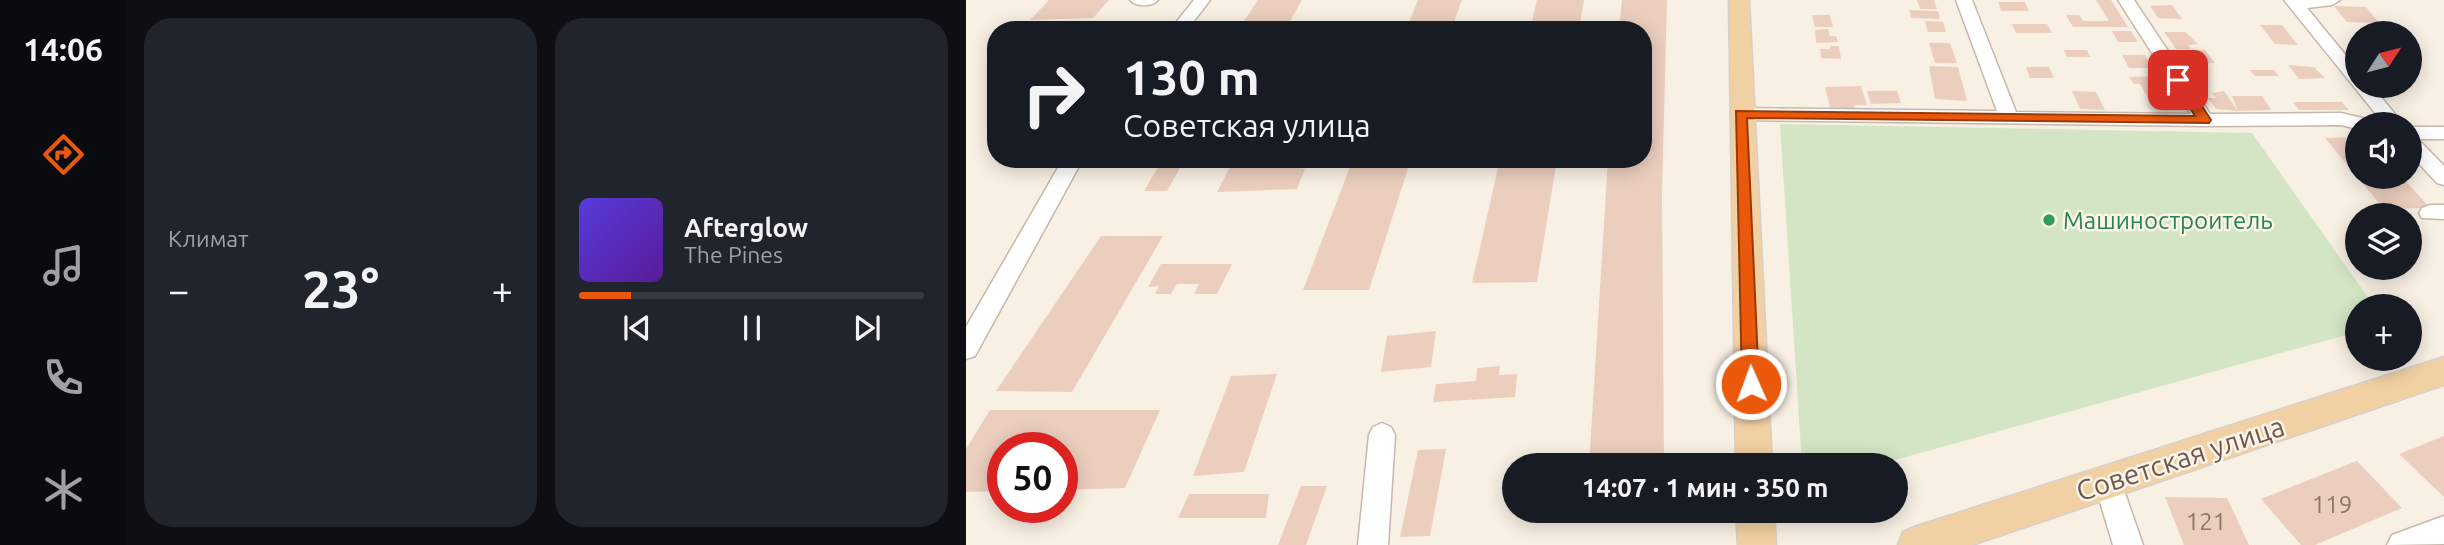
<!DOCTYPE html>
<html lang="ru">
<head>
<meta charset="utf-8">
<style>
	body { margin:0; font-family:Ubuntu,sans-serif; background:#20242c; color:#f1f3f6; height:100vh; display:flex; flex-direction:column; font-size:26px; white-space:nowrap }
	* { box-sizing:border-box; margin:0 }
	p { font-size:23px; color:#9ea1a6 }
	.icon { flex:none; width:38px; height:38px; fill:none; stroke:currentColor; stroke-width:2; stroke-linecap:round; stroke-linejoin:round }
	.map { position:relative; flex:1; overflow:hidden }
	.sheet { display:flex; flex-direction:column; gap:18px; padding:18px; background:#0d0f14; width:840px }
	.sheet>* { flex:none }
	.banner { position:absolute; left:21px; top:21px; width:665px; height:147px; border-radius:28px; box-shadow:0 4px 18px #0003; background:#171b24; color:#f1f3f6; overflow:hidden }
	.needle { width:46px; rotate:54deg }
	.tools { position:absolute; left:1379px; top:21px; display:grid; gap:14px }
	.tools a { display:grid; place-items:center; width:77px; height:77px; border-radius:50%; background:#171b24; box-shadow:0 4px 18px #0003; font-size:35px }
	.speed { position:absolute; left:21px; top:432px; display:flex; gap:14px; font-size:35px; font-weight:700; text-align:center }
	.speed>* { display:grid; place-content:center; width:91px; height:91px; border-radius:50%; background:#171b24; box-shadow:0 4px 18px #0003; line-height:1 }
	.speed .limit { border:10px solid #d22; background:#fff; color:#111 }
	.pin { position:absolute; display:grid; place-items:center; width:60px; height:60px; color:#fff; margin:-30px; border-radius:14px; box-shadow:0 4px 10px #0006 }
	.me { position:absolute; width:77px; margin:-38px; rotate:358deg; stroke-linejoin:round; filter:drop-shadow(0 0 5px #0008) }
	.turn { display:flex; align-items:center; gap:24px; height:147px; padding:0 21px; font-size:32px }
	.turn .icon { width:91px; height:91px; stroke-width:2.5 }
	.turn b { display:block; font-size:49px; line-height:60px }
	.big { font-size:52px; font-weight:700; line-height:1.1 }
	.sheet .card { flex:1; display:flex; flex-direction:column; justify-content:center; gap:10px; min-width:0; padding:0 24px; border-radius:28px; background:#20242c }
	.song { display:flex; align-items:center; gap:21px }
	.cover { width:84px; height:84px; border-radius:10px; background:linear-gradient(135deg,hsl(250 70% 55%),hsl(270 70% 35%)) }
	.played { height:7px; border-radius:4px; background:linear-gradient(90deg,#ea580c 15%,#363941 15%) }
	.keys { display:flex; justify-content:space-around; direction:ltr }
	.heat { display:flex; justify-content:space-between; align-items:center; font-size:38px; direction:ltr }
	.sheet .tiles { flex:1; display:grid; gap:18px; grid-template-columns:repeat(2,1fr) }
	.trip { position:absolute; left:536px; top:453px; width:406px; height:70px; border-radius:35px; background:#171b24; box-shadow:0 4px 18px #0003; font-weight:700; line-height:70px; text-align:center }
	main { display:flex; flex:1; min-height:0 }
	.tabs { display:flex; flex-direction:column; width:126px; justify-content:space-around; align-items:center; background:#090b0e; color:#9ea1a6 }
	.tabs .icon { width:49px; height:49px }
	.tabs .selected { color:#ea580c }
	.tabs b { font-size:32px; color:#f1f3f6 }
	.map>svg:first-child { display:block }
	.green { fill:#d3e5c4 }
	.building { fill:#ebcebe }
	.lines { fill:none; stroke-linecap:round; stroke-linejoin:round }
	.minor-casing { stroke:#c8b7ab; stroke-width:3 }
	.major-casing { stroke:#d6d0cd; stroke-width:3 }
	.minor { fill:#fff; fill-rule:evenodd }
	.major { fill:#f1d0a3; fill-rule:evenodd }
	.route { fill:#ea580c; stroke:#983908; stroke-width:2 }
	.leisure-dot { fill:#2e9e5b; stroke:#fdf4e9; stroke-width:2.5 }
	.labels { text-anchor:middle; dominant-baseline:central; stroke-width:5; stroke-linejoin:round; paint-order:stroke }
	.leisure-label { font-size:24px; fill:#27864d; stroke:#fdf4e9; text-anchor:start }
	.near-number-label { font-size:24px; fill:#8d7568 }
	.near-street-label { font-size:28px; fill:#6e574c; stroke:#fdf4e9 }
</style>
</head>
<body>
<main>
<nav class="tabs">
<b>14:06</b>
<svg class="icon selected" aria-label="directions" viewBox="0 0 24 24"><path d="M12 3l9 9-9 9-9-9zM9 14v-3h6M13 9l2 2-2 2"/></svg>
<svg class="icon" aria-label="music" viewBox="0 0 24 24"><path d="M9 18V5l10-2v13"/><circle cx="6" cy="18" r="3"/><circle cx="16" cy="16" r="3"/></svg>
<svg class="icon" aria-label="phone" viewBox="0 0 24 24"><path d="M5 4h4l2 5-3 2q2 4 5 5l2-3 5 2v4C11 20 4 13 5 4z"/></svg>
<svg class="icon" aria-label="climate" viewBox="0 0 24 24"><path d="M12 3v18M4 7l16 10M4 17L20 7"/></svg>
</nav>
<section class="sheet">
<div class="tiles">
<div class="card"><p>Климат</p>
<div class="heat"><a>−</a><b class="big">23°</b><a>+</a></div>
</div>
<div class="card">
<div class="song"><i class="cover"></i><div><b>Afterglow</b><p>The Pines</p></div></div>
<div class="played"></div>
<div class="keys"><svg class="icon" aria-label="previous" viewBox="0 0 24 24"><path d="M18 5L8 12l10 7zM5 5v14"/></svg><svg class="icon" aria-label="pause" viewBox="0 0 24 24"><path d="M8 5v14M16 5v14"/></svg><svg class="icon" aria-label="next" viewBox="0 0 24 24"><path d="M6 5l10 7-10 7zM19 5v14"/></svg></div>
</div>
</div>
</section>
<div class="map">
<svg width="1478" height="545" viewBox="0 0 1478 545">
	<rect width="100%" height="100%" fill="#f9f0e4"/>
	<polygon class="green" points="814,124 1286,133 1408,306 1391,306 1391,332 911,465 836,465"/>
	<g class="building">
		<polygon points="83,0 143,0 127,18 64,20"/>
		<polygon points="292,0 336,0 319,30 272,30"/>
		<polygon points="452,0 496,0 485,30 440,30"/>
		<polygon points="571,0 618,0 613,30 564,30"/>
		<polygon points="656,0 701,0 696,193 698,466 623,466 642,159 677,159 677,30 653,30"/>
		<polygon points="951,0 968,0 971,9 954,9"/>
		<polygon points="1130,0 1145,0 1162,27 1107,27 1100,15 1113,15 1117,21 1143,21"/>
		<polygon points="1032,2 1059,2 1063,11 1035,11"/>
		<polygon points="1206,5 1216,19 1192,18 1184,6"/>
		<polygon points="1368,6 1400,7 1413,23 1381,22"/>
		<polygon points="943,10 972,11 974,19 945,18"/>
		<polygon points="846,15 864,15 867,27 849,27"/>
		<polygon points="959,21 977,22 980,32 962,32"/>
		<polygon points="1046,24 1081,24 1086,33 1050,33"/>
		<polygon points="1294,25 1316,25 1332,45 1309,44"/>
		<polygon points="862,29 864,36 870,36 872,42 850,43 849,30"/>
		<polygon points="1146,31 1165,31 1172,42 1152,42"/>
		<polygon points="1198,32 1219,32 1232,44 1222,45 1225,49 1210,49"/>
		<polygon points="963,43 984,43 991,63 969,63"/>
		<polygon points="864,46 873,46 875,59 855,58 854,49 864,49"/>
		<polygon points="1098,50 1121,50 1124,57 1101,57"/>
		<polygon points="1239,50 1249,63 1225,64 1215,51"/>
		<polygon points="1156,55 1179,55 1187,68 1163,68"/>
		<polygon points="1322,65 1348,67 1359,78 1333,79"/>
		<polygon points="963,66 992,67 1001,101 969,99"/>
		<polygon points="1060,67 1083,67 1088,78 1064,78"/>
		<polygon points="1284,70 1308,70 1313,76 1289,76"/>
		<polygon points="1195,76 1201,85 1216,107 1188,108 1174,84 1168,84 1163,77"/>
		<polygon points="895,86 901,105 887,105 891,111 865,112 859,87"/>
		<polygon points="901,91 931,91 935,103 905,104"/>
		<polygon points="1106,91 1130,92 1139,110 1114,109"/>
		<polygon points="1258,91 1272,111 1266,96 1296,96 1305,110 1272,111 1250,109 1242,98 1250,98 1246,93"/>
		<polygon points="1327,102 1376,102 1383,110 1333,110"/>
		<polygon points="1391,137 1391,177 1359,138"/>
		<polygon points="197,159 219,159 201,191 178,191"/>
		<polygon points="287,159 321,159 319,166 339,169 331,189 251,192 266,163 286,162"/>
		<polygon points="387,159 445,159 403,290 337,290"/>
		<polygon points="534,159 591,159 571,282 506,283"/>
		<polygon points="1391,177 1436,177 1464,208 1418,209"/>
		<polygon points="135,236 197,236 106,392 30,391"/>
		<polygon points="195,264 266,264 251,294 228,294 233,284 211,284 205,294 189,294 193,286 182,287"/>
		<polygon points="470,331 465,367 415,372 421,336"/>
		<polygon points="534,366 533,375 551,374 549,397 467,402 470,384 510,381 511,368"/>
		<polygon points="311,374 278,472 227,476 265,376"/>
		<polygon points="24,410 194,410 159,488 96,490 96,448 37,448 37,491 0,492 0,449"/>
		<polygon points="1478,436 1478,497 1433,454"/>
		<polygon points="480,449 464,536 434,537 452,450"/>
		<polygon points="1391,461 1436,508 1349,545 1335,545 1295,499"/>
		<polygon points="335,486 361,486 340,545 312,545"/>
		<polygon points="223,494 303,494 300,518 212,518"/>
		<polygon points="1199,497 1261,498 1283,545 1218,545"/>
	</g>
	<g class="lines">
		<defs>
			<g id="minor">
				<path d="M 164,0 L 192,0 C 186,7 170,7 164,0 Z"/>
				<polygon points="228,0 244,0 221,30 204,30"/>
				<polygon points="990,0 1006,0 1050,112 1225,114 1152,0 1168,0 1244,114 1375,113 1405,120 1408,124 1391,124 1391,129 1375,125 1238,126 774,120 765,114 774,108 1031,111"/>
				<polygon points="1318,0 1374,0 1366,5 1341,8 1391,69 1391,86 1406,86 1437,124 1418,124"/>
				<polygon points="1444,127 1478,127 1478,139 1452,139 1478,166 1478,185 1471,183 1444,154"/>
				<polygon points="97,159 117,159 9,356 0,359 0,327"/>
				<polygon points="1464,205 1478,205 1478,219 1456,218 1453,213 1456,208"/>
				<polygon points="416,423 425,427 429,435 422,545 392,545 403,435 407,427"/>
				<polygon points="1142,469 1152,473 1177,545 1147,545 1128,482 1132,473"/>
				<polygon points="1478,516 1478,544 1421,545 1426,535"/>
			</g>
			<g id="major">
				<polygon points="763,0 783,0 806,466 770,466"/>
				<polygon points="1478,357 1478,385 1006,545 932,545 937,532 951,526"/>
				<polygon points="770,511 808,511 810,545 772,545"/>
			</g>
		</defs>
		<use href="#minor" class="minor-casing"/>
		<use href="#major" class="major-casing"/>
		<use href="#minor" class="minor"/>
		<use href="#major" class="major"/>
	</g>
	<polygon class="route" points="1212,76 1217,77 1245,120 1243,123 781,118 793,384 791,390 785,392 778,390 776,384 770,111 1229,116 1206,80"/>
	<circle class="leisure-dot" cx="1083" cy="220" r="7"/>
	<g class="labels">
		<g class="leisure-label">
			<text x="1097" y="220">Машиностроитель</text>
		</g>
		<g class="near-number-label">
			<text x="1366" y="504">119</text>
			<text x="1240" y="521">121</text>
		</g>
		<g class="near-street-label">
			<text transform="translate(1214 458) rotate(-18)">Советская улица</text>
		</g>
	</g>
</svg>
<div class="tools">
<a><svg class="needle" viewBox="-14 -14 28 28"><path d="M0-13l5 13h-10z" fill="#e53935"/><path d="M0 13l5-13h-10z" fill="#9ea1a6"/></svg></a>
<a><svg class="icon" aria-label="sound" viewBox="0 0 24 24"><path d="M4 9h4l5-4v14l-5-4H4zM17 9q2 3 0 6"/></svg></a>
<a><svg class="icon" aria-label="layers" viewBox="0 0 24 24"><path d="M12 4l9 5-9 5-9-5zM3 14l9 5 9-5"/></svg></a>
<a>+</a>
</div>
<div class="speed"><div class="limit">50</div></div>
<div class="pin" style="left:1212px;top:80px;background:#d93025"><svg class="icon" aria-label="arrive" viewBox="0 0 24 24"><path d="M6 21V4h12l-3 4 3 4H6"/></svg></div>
<svg class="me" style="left:785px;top:384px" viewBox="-20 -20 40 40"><circle r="17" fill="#ea580c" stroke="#fff" stroke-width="3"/><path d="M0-11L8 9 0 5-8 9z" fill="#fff"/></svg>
<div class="trip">14:07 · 1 мин · 350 m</div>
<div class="banner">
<div class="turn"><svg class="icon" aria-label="right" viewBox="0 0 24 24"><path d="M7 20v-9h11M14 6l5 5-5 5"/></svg><div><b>130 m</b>Советская улица</div></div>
</div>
</div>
</main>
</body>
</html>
